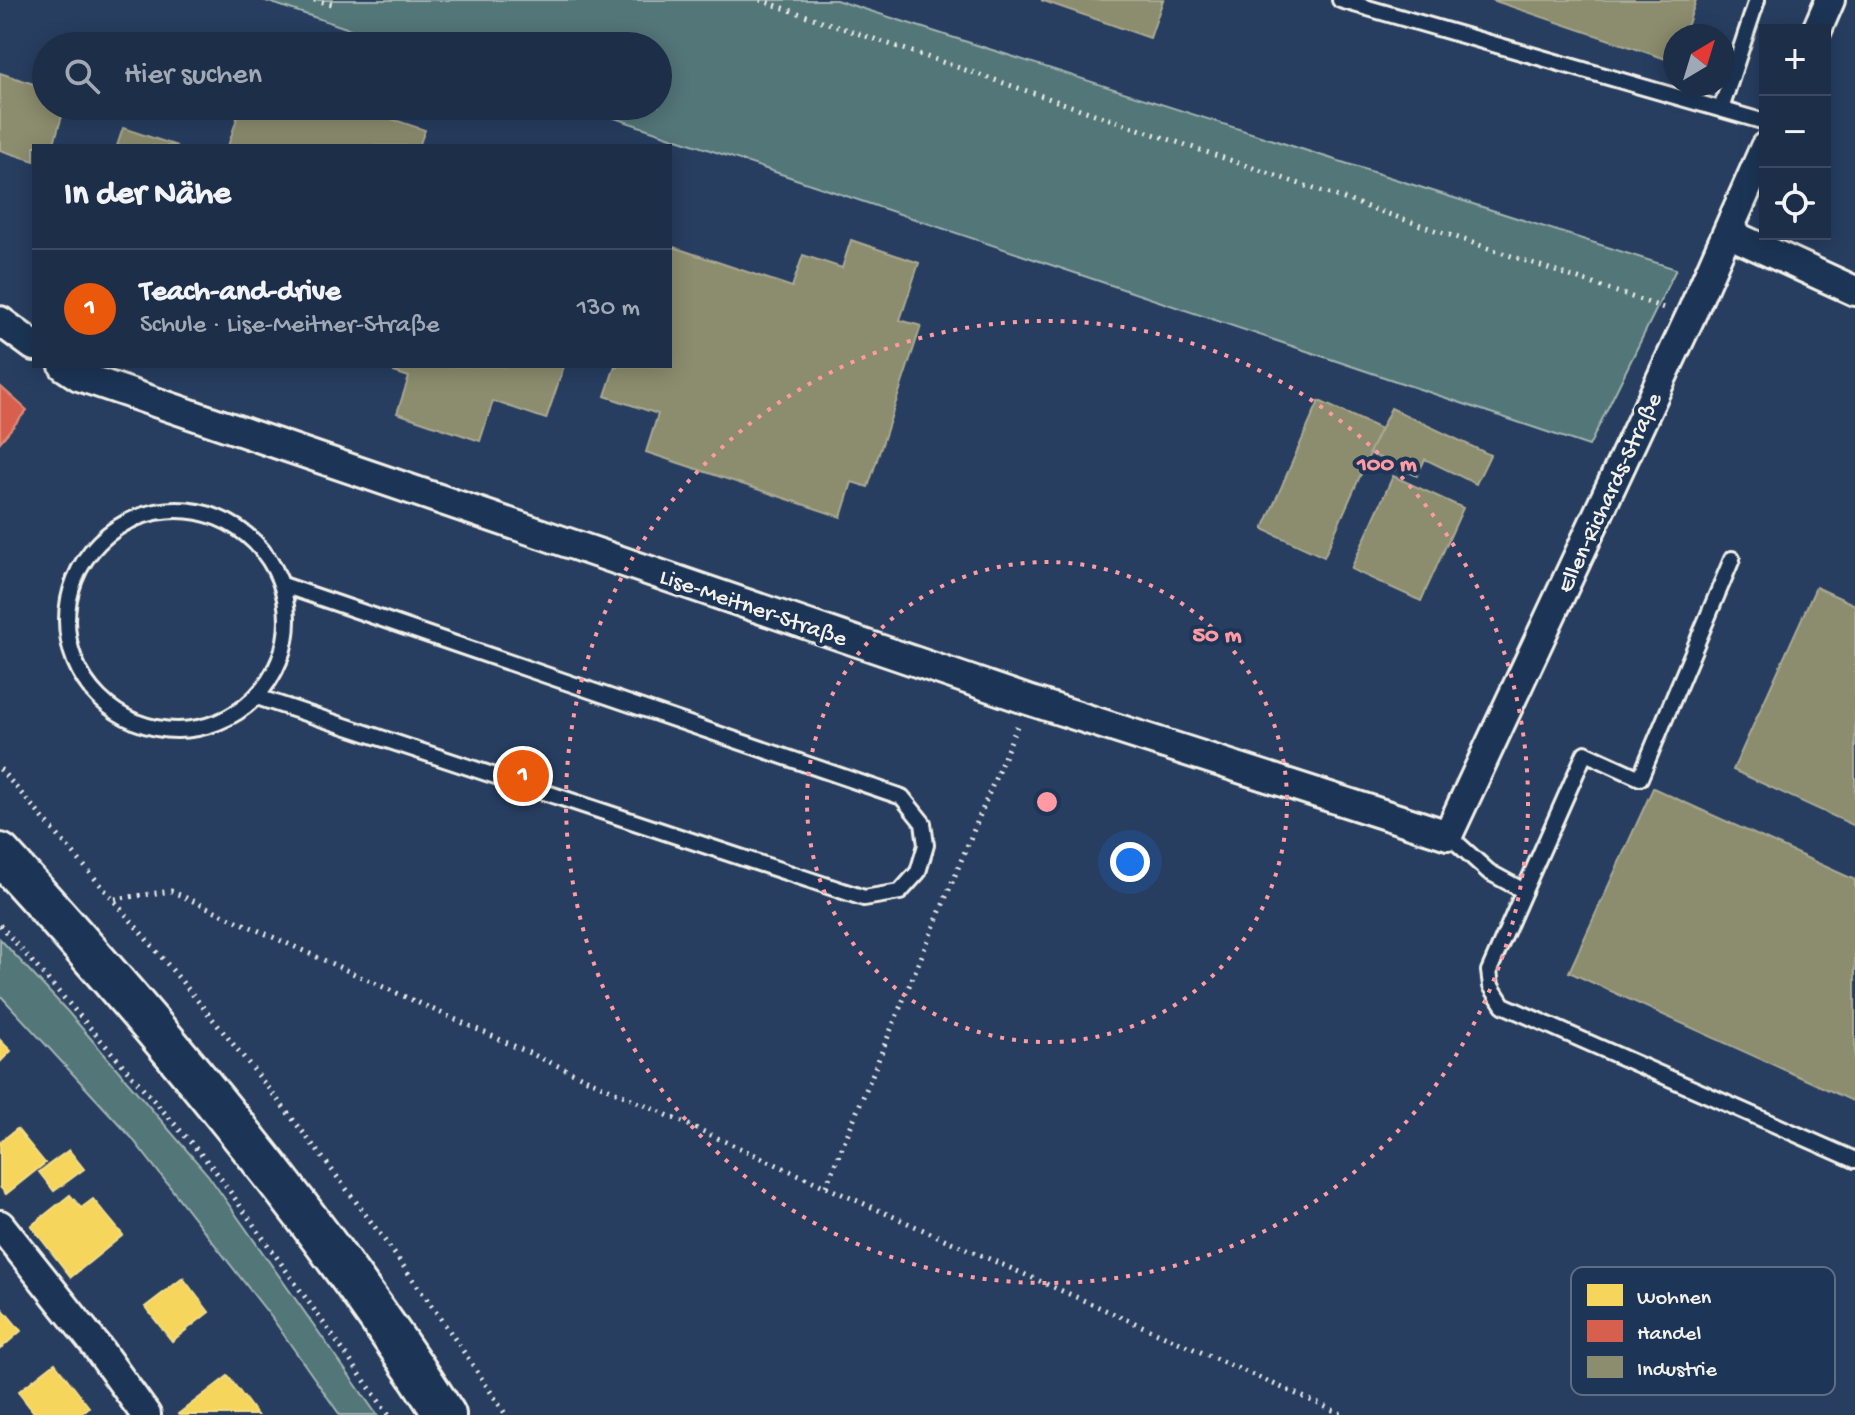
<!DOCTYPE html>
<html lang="de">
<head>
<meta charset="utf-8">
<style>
  :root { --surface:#1d2e49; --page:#2a3a53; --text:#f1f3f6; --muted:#a0a8b4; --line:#3b4a61; --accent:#ea580c }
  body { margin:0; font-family:"Gochi Hand",sans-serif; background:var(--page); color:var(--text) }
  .controls { position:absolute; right:24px; top:24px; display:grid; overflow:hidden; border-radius:0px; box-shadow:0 4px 20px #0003 }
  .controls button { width:72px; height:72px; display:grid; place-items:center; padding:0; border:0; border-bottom:2px solid var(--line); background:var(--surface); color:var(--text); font:40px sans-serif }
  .compass { position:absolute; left:1663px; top:24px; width:72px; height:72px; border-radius:50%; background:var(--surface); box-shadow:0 4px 20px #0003; rotate:38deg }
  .you { position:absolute; left:1130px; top:862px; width:28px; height:28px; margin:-20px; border:6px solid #fff; border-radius:50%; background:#1a73e8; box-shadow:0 0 0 12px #1a73e833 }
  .badge { display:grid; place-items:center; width:52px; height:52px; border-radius:50%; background:var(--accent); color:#fff; font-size:26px; font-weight:700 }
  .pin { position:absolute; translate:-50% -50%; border:4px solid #fff; box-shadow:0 2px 8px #0006 }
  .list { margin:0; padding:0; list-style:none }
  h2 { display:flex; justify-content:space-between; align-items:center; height:104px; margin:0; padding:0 32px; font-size:34px }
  h2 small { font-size:26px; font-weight:400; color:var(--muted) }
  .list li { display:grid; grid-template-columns:52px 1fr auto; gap:24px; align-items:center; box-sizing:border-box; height:120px; padding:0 32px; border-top:2px solid var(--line) }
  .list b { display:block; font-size:30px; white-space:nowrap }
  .list p { margin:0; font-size:26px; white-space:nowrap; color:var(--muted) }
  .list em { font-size:26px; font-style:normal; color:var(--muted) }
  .icon { flex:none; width:44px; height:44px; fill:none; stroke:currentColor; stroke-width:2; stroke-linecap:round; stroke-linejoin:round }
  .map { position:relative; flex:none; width:1855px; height:1415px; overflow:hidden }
  .search { position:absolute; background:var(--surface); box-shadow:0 4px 20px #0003; left:32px; top:32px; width:640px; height:88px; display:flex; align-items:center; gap:20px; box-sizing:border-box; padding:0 28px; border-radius:44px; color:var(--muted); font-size:30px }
  .panel { position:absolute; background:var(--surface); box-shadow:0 4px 20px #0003; left:32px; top:144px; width:640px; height:224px; border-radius:0px }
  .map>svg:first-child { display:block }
  .green { fill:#527678; stroke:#a3b4b0; stroke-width:2 }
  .homes { fill:#f6d55c; stroke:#f5dd86; stroke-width:2 }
  .shops { fill:#d6604d; stroke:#df8c7c; stroke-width:2 }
  .industry { fill:#8c8c6e; stroke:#abaa93; stroke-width:2 }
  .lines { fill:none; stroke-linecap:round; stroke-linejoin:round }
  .lane-casing { stroke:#f4f1e8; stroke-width:20 }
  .street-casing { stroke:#f4f1e8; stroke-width:34 }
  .secondary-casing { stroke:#f4f1e8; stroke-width:46 }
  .path { stroke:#f4f1e8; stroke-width:5; stroke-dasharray:2 6; stroke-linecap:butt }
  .lane { stroke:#1d3557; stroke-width:14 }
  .street { stroke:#1d3557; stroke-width:28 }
  .secondary { stroke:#1d3557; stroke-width:40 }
  .ring { fill:none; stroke:#ff9aa2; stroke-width:4; stroke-dasharray:4 8 }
  .labels { text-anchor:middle; stroke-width:8; stroke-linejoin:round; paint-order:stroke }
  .street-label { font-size:24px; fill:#f4f1e8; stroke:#1d3557 }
  .key { fill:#1d3557; stroke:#5e6d82; stroke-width:2 }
  .key-label { font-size:22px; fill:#f4f1e8 }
  .centre { fill:#ff9aa2; stroke:#1d3557; stroke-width:4 }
  .ring-label { font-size:24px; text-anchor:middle; font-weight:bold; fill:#ff9aa2; stroke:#1d3557; stroke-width:8; stroke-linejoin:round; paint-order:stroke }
</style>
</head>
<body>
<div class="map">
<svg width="1855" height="1415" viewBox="0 0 1855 1415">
  <rect width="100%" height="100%" fill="#273e61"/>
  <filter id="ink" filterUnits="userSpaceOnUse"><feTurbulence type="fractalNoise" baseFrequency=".0125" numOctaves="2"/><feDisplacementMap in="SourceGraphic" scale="16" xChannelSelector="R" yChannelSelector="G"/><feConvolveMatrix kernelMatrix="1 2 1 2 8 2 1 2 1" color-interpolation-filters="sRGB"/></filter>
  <g filter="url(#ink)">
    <g class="green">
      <path d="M 263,0 L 836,0 L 1676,269 L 1589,446 L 579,106 L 658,106 L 658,46 L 400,46 Z"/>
      <path d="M 0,939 L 68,1012 L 208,1175 L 377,1415 L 340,1415 L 272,1318 L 131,1137 L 0,995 Z"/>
    </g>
    <g class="homes">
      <path d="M 0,1040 L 11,1051 L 0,1062 Z"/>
      <path d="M 17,1129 L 45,1163 L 6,1194 L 0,1187 L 0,1142 Z"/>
      <path d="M 69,1150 L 84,1169 L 54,1191 L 39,1172 Z"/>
      <path d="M 70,1195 L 81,1208 L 93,1199 L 123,1235 L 71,1277 L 31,1226 Z"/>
      <path d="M 183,1278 L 209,1312 L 172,1341 L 145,1307 Z"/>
      <path d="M 0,1306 L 21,1331 L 0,1349 Z"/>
      <path d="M 55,1363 L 89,1407 L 80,1415 L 36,1415 L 18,1392 Z"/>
      <path d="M 228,1376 L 257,1415 L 179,1415 L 178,1414 Z"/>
    </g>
    <path class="shops" d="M 0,386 L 27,410 L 0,442 Z"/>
    <g class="industry">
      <path d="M 1041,0 L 1163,0 L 1150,38 Z"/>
      <path d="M 1492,0 L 1696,0 L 1684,36 L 1675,36 L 1675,62 Z"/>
      <path d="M 0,73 L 46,88 L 46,106 L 65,106 L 53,146 L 34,146 L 34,161 L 0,150 Z"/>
      <path d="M 241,106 L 353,106 L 425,130 L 419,146 L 228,146 Z"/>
      <path d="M 123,128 L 177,146 L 117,146 Z"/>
      <path d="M 851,240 L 919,263 L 900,320 L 921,326 L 868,487 L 852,482 L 841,517 L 646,452 L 658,414 L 605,396 L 615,366 L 670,366 L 670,246 L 792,287 L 803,255 L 842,268 Z"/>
      <path d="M 396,366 L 564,366 L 546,419 L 493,401 L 480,441 L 397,413 L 409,377 L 394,372 Z"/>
      <path d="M 1319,401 L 1381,429 L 1324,557 L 1263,529 Z"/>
      <path d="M 1391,408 L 1490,455 L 1476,484 L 1425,459 L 1417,476 L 1369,453 Z"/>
      <path d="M 1393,476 L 1463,508 L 1421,601 L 1351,569 Z"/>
      <path d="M 1816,587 L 1855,605 L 1855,826 L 1733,770 Z"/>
      <path d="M 1653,788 L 1855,880 L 1855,1102 L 1569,972 Z"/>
    </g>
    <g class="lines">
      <defs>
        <g id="lane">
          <path d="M 1340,0 L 1765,122"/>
          <path d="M 1721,109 L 1757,0"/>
          <circle cx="177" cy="620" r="110"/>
          <path d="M 257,697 L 864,898 L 900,892 L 918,872 L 926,845 L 923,823 L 902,797 L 283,585"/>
          <path d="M 1448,835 L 1489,872 L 1524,891 L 1489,971 L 1491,986 L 1503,1005 L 1855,1160"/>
          <path d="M 1524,891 L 1585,753 L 1640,778 L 1732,559"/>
        </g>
        <g id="street">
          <path d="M 1817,30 L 1830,0"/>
          <path d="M 1728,233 L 1855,291"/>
          <path d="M 0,321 L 34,346"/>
          <path d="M 64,366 L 79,376 L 1028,700 L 1448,835 L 1690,317 L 1765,147"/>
          <path d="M 0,1225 L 97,1347 L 146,1415"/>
        </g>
        <path id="secondary" d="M 0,854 C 161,1030 315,1214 445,1415"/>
      </defs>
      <use href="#lane" class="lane-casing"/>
      <use href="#street" class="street-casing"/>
      <use href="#secondary" class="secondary-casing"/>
      <g class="path">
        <path d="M 314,0 L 332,4 L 334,0"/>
        <path d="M 760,0 L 1664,308"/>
        <path d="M 0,769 C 180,974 356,1186 506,1415"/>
        <path d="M 115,899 L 171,891 L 826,1187 L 1344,1415"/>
        <path d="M 0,925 L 214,1169 L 389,1415"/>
        <path d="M 826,1186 L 1017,726"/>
      </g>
      <use href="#lane" class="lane"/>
      <use href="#street" class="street"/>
      <use href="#secondary" class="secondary"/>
    </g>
  </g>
  <g class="ring">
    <circle cx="1047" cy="802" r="240"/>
    <circle cx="1047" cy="802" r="481"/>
  </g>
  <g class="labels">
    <g class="street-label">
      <text transform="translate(1608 492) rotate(-65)" y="8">Ellen-Richards-Straße</text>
      <text transform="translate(754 606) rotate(19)" y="8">Lise-Meitner-Straße</text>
    </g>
  </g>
  <rect x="1571" y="1267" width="264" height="128" rx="12" class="key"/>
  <rect x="1587" y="1284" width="36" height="22" fill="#f6d55c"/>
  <rect x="1587" y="1320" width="36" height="22" fill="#d6604d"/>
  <rect x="1587" y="1356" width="36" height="22" fill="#8c8c6e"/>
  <g class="key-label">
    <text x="1637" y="1303">Wohnen</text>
    <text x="1637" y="1339">Handel</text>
    <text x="1637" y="1375">Industrie</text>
  </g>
  <circle cx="1047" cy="802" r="12" class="centre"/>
  <g class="ring-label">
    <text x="1387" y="470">100 m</text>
    <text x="1217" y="641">50 m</text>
  </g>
</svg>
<div class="controls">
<button>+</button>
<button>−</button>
<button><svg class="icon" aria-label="locate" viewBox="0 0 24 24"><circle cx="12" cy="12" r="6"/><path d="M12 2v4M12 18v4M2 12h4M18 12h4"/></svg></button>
</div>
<svg class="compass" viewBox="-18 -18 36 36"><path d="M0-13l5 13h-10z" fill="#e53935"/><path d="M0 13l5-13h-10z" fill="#a0a8b4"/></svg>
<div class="you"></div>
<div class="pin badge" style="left:523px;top:776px">1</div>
<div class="search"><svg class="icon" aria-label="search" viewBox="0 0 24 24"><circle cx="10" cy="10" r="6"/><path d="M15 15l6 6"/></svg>Hier suchen</div>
<section class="panel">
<h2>In der Nähe<small></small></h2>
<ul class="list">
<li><span class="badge">1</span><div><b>Teach-and-drive</b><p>Schule · Lise-Meitner-Straße</p></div><em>130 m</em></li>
</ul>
</section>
</div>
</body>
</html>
